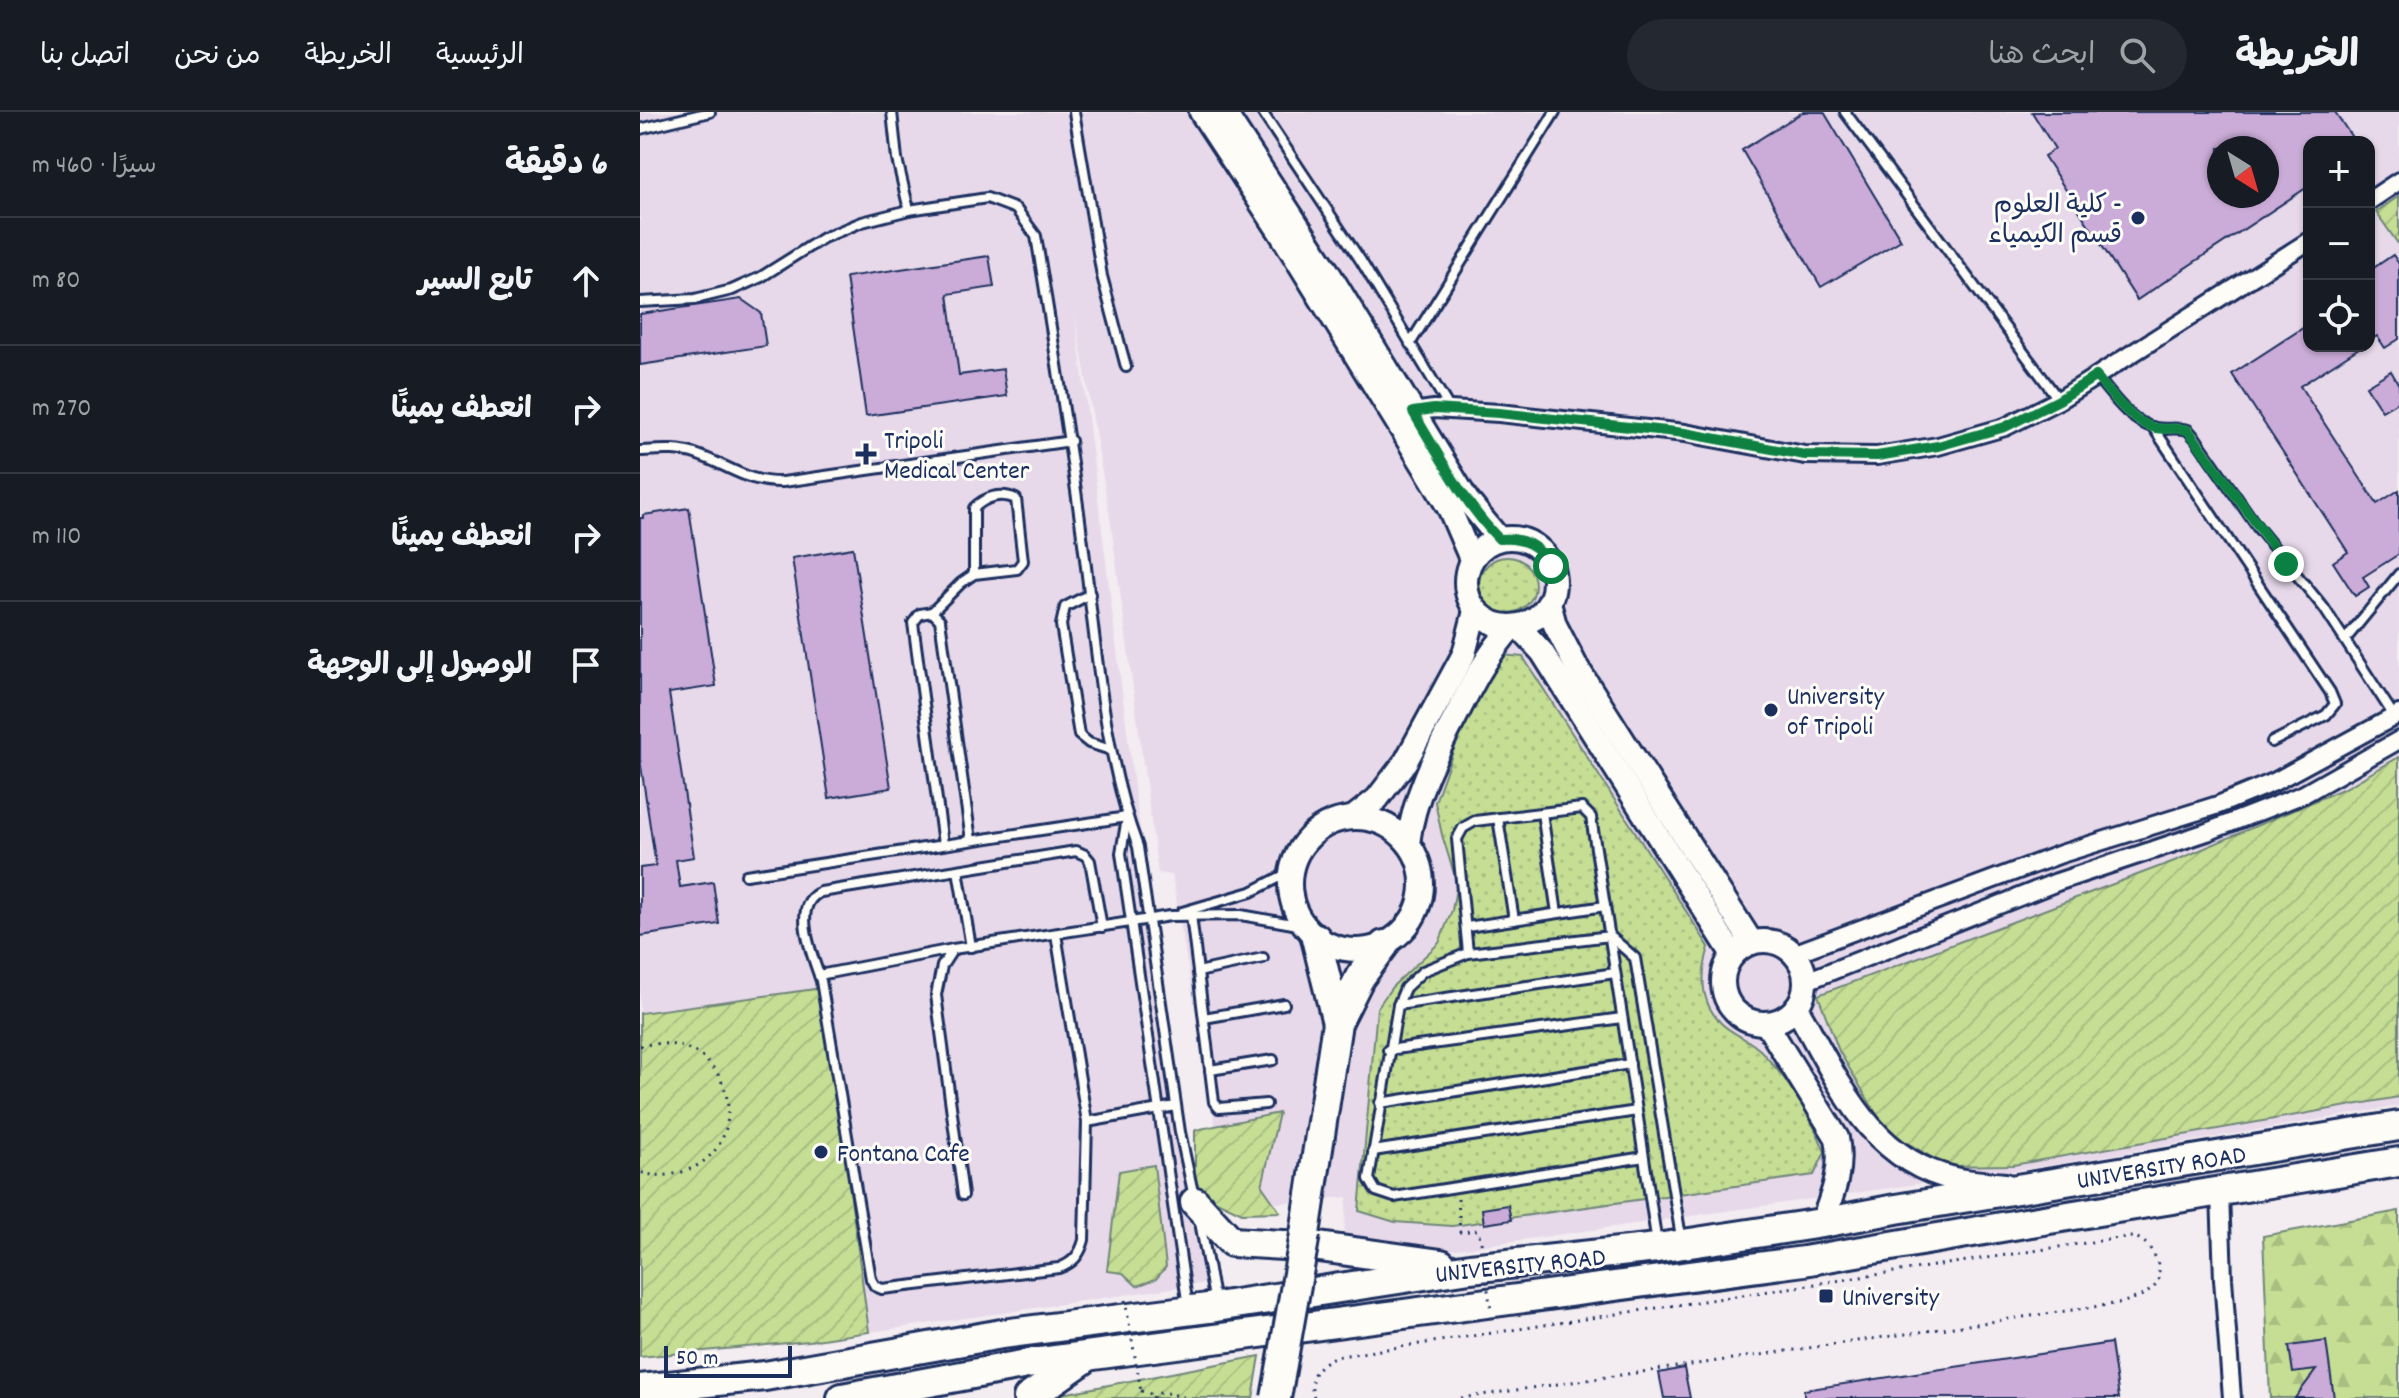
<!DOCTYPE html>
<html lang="ar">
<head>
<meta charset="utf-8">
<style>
  :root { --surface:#171b24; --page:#242831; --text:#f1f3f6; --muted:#9ea1a6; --line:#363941 }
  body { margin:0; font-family:Dekko,"Playpen Sans Arabic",sans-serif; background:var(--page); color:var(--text); direction:rtl }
  .controls { position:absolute; right:24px; top:24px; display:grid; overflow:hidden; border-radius:16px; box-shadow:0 2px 6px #0004 }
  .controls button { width:72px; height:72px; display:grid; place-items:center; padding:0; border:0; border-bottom:2px solid var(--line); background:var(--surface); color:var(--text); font:40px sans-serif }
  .compass { position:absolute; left:1567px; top:24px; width:72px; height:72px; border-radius:50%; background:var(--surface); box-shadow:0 2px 6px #0004; rotate:143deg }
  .scale { position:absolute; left:24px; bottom:20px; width:128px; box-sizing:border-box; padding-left:8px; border:4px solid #1b2f5e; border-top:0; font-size:22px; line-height:28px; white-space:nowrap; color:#1b2f5e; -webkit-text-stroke:6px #fdfcf7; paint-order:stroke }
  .stop { position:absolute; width:24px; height:24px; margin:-18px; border:6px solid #0b8043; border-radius:50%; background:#fff }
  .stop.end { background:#0b8043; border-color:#fff; box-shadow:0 2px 8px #0008 }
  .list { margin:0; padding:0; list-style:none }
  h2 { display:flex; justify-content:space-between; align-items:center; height:104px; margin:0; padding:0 32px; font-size:34px }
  h2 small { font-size:26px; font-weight:400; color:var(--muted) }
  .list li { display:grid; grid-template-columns:52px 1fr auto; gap:24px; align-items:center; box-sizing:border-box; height:128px; padding:0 32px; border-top:2px solid var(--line) }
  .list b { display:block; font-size:30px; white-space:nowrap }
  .list em { font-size:26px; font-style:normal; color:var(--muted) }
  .icon { flex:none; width:44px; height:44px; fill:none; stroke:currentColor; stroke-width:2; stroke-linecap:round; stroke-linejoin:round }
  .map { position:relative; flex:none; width:1759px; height:1286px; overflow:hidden; direction:ltr }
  header { display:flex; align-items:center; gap:48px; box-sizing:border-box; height:112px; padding:0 40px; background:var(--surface); border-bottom:2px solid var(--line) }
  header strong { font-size:38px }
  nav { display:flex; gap:44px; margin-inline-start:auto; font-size:28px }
  .search { width:560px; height:72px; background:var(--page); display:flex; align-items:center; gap:20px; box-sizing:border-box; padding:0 28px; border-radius:44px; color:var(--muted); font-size:30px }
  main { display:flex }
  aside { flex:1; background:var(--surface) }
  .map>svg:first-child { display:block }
  .built { fill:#e7d9ea; fill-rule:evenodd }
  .grass { fill:url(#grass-dots); stroke:#708679; stroke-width:2 }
  .forest { fill:url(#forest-firs); stroke:#708679; stroke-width:2 }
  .garden { fill:url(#garden-furrows); stroke:#708679; stroke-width:2 }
  .building { fill:#cbacd8; stroke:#1b2f5e; stroke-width:2; fill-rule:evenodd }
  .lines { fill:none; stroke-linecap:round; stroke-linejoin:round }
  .lane-casing { stroke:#1b2f5e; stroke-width:14 }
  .street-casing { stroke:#1b2f5e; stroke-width:22 }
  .secondary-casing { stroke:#1b2f5e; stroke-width:28 }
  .highway-casing { stroke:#1b2f5e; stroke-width:34 }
  .path { stroke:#1b2f5e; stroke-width:3; stroke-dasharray:2 6; stroke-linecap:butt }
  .lane { stroke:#fdfcf7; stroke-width:8 }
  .street { stroke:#fdfcf7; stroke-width:16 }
  .secondary { stroke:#fdfcf7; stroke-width:22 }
  .highway { stroke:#fdfcf7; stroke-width:28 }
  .highway-bridge-casing { stroke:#1b2f5e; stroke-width:34; stroke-linecap:butt }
  .path-bridge { stroke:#1b2f5e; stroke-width:3; stroke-dasharray:2 6; stroke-linecap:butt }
  .highway-bridge { stroke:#fdfcf7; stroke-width:28 }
  .route { stroke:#0b8043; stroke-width:10 }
  .poi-dot { fill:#1b2f5e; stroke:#fdfcf7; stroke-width:3 }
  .labels { text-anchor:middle; stroke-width:6; stroke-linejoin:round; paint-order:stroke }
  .poi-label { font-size:26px; fill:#1b2f5e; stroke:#fdfcf7; text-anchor:start }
  .street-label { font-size:26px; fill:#1b2f5e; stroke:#fdfcf7 }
</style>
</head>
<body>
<header>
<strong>الخريطة</strong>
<div class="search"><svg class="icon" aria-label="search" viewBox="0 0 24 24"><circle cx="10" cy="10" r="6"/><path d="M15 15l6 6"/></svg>ابحث هنا</div>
<nav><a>الرئيسية</a><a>الخريطة</a><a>من نحن</a><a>اتصل بنا</a></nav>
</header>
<main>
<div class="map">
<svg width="1759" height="1286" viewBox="0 0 1759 1286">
  <defs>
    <pattern id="grass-dots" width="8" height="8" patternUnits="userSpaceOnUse" patternTransform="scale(2)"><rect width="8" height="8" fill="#c5de94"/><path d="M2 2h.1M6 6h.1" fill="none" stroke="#a9bf82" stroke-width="1.8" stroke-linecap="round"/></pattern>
    <pattern id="forest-firs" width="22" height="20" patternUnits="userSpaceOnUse" patternTransform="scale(2)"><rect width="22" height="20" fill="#c5de94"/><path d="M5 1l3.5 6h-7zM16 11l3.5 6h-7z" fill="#a9bf82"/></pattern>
    <pattern id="garden-furrows" width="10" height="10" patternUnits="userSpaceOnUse" patternTransform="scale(2)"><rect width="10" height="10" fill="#c5de94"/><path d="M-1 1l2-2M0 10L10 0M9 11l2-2" fill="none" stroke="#a9bf82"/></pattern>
  </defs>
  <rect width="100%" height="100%" fill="#f3ecf1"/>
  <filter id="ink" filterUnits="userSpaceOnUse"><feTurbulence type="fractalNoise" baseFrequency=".0125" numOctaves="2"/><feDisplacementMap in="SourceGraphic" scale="16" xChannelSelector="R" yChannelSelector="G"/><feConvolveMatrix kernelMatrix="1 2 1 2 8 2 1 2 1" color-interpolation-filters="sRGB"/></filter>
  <g filter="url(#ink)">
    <path class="built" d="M 0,0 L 1759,0 L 1759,994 L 1400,1055 L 810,1138 L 704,1124 L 707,1085 L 589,1095 L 532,763 L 518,761 L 471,412 L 435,202 L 495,683 L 566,1171 L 169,1229 L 0,1245 ZM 1669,30 L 1729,30 L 1729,234 L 1669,234 ZM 1579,36 L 1627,36 L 1627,84 L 1579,84 Z"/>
    <g class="grass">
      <circle cx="867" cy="473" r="28"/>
      <path d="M 861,543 L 883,545 L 1069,835 C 1061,862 1059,889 1081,911 C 1093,923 1110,927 1122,940 C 1149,969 1171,1004 1185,1040 L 1174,1063 L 812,1114 L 755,1110 L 719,1099 L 737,896 L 752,875 L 799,831 L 812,798 L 817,771 L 802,723 L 795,690 L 820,620 Z"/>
    </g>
    <path class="forest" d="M 1759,1099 L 1759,1286 L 1630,1286 L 1623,1124 Z"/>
    <g class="garden">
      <path d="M 1759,84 L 1759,133 L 1736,100 Z"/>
      <path d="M 1759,645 L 1759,985 L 1373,1053 L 1306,1054 L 1246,1018 L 1199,939 L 1178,883 L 1537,748 L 1707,675 Z"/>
      <path d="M 183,876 L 229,1220 L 169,1229 L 0,1245 L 0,901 Z"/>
      <path d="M 639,1001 L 622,1074 L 640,1100 L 602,1101 L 568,1085 L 555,1070 L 555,1018 Z"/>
      <path d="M 514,1053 L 526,1155 L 516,1167 L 497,1174 L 483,1161 L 467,1159 L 479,1059 Z"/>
      <path d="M 620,1244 L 613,1286 L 414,1286 L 422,1282 Z"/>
    </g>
    <g class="building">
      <path d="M 1163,0 L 1184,0 L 1261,128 L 1181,175 L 1102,38 Z"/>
      <path d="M 1392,0 L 1695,0 L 1715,30 L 1669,30 L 1669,74 L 1497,188 L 1404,44 L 1415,37 ZM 1579,36 L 1627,36 L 1627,84 L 1579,84 Z"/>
      <path d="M 1753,143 L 1759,152 L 1759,227 L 1745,236 L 1737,224 L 1729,229 L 1729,159 Z"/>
      <path d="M 349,144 L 354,175 L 308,182 L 319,263 L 363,257 L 367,284 L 226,304 L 206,165 Z"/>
      <path d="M 101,187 L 121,201 L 126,234 L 0,253 L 0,202 Z"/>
      <path d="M 1669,212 L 1669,234 L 1722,234 L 1660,274 L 1737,392 L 1759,378 L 1759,442 L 1723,465 L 1729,475 L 1715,484 L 1693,450 L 1708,440 L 1592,262 Z"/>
      <path d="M 1751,259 L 1759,273 L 1759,289 L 1742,299 L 1726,274 Z"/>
      <path d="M 49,396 L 76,574 L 29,581 L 54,745 L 36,748 L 40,775 L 73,770 L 79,812 L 0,824 L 0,756 L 16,754 L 0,647 L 0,406 L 3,406 L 3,403 Z"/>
      <path d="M 213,436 L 251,676 L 189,686 L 152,446 Z"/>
      <path d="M 868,1093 L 871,1108 L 844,1112 L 842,1097 Z"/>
      <path d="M 1686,1229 L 1694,1286 L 1655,1286 L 1676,1258 L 1653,1261 L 1649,1234 Z"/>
      <path d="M 1471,1231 L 1479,1286 L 1164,1286 L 1164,1278 Z"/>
      <path d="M 1044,1256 L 1050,1286 L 1024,1286 L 1019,1261 Z"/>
    </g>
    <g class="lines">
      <defs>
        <g id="lane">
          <path d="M 252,0 L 257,47 L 269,98"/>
          <path d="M 434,0 L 462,164 L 486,255"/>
          <path d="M 622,0 L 721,149 L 810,297"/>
          <path d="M 1205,0 L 1419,288"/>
          <path d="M 0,17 L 70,0"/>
          <path d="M 0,190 L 55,187 L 92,178 L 121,165 L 183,126 L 222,110 L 269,98 L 347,86 L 376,97 L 396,124 C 413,226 430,328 443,431 C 456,530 463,642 498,735 L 540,1020 L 554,1085"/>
          <path d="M 770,232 L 915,0"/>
          <path d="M 1456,264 C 1472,283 1490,310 1515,316 C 1526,318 1537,315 1548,318 L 1556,327 L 1618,416 L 1684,496 L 1754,604"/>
          <path d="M 1513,315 L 1690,580 L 1695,592 L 1686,603 L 1632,630"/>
          <path d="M 0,339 C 20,338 39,336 58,343 C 90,354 107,371 143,370 L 431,329"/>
          <path d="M 450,482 L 425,495 L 421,513 L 439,623 L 449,631 L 471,638"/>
          <path d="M 292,500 L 321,471 L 334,462 L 377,457 L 383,449 L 376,387 C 361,380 345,385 334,396 L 334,462"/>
          <path d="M 1705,528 L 1759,462"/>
          <path d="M 902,701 L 917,801"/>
          <path d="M 487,706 L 481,741 L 548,1195"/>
          <path d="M 858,706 L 874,808"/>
          <path d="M 303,732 L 273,511 L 280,502 L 292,500 L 300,508 L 331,728"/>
          <path d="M 318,758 L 331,835"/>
          <path d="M 106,763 L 487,705"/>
          <path d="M 542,800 L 611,780 L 650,760"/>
          <path d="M 551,803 L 574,990 L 579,996 L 626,992"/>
          <path d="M 827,815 L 965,794"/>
          <path d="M 416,822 L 447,1010 L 444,1128 C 440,1143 433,1151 419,1156 L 242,1177 L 235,1174 L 231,1167 L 181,869 C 174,847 149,792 181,780 L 436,739 L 445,743 L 450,749 L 462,815"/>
          <path d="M 313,837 L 302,854 L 296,883 L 323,1083"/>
          <path d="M 828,841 L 970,824 L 995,846 L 1041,1125"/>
          <path d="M 558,860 L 623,846"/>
          <path d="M 179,863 L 313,837 L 530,804 L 601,803 L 664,814"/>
          <path d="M 758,893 L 975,861"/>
          <path d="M 564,906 L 644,892"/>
          <path d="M 748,938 L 982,906"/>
          <path d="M 570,958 L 633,948"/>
          <path d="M 740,991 L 990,952"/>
          <path d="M 447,1010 L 536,994"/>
          <path d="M 733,1039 L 997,999"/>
          <path d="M 1004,1045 L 754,1085 L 736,1079 L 729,1067 L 758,893 L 765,876 L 783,859 L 828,841 L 817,727 L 823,716 L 835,709 L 942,696 L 951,705 L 997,999 L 1017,1132"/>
          <path d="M 560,1110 L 575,1191"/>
        </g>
        <g id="street">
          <path d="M 1729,89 L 1759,69"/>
          <path d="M 773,300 L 794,297 L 859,301 L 1045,321 L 1165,343 L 1237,344 L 1298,334 L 1365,315 L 1419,288 L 1669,129"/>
          <path d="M 1153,842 L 1421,742 L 1578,693 L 1634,670 L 1759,602"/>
          <path d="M 1164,870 L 1417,770 L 1567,720 L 1664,682 L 1759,628"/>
          <path d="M 1580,1081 L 1583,1167 L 1592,1286"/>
        </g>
        <g id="secondary">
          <path d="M 561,0 L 640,120 L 795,372 L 810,398 L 831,447"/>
          <path d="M 584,0 L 688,160 L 827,388 L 859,427"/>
          <circle cx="870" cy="470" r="44"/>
          <path d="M 909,491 L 915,513 L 936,554 L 1112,831"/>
          <path d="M 878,514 L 902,540 L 1093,843"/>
          <path d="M 714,705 L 737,687 L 766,649 L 824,542 L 835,499"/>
          <circle cx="716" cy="772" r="66"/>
          <path d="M 768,731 C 774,684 794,646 816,604 C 832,572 848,541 872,515"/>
          <circle cx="1124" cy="870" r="41"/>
          <path d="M 1156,895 C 1197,965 1228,1048 1315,1067 C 1331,1071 1349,1071 1365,1073"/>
          <path d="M 1126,911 L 1197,1026 C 1203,1057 1193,1082 1182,1111"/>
        </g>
        <g id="highway">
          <path d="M 676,826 L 697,911"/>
          <path d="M 555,1090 L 592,1130 L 679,1135 L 801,1152"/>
          <path d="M 665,1122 L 697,911 L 720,865 L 744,833"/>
          <path d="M 0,1277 L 125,1264 L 362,1222 L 576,1195 L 830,1156 L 1017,1136 L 1182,1111 L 1256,1097 L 1759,1014"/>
          <path d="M 202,1286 L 393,1251 L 1164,1149 L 1385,1111 L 1759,1050"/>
          <path d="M 388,1286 L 443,1248"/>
        </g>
      </defs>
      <use href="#lane" class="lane-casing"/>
      <use href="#street" class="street-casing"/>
      <use href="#secondary" class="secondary-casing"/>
      <use href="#highway" class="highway-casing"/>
      <g class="path">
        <path d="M 0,934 C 93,913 121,1036 42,1060 C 28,1064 14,1065 0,1060"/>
        <path d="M 818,1087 L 820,1120 L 838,1118 L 841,1130"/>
        <path d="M 501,1279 L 514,1283"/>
        <path d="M 513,1286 L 514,1283 L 523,1280 L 547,1286"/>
        <path d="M 674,1286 C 667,1265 676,1254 694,1245 L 1485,1125 C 1489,1125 1493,1125 1497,1126 C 1513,1132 1526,1160 1515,1174 C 1506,1184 1492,1187 1481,1191 L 821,1286"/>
      </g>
      <use href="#lane" class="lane"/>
      <use href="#street" class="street"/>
      <use href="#secondary" class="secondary"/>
      <use href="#highway" class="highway"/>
      <defs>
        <path id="highway-bridge" d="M 636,1286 L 665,1122"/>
      </defs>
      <use href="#highway-bridge" class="highway-bridge-casing"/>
      <g class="path-bridge">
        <path d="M 841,1130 L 851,1199"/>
        <path d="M 485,1188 L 501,1279"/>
      </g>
      <use href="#highway-bridge" class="highway-bridge"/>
    </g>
  </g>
  <g class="lines" filter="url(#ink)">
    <path class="route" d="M 911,454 C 899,433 883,425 859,427 C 823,390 799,343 773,300 L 794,297 L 859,301 L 1045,321 L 1165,343 L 1237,344 L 1298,334 L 1365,315 L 1419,288 L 1456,264 C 1472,283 1490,309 1515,316 C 1526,318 1537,315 1548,318 L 1646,452"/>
  </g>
  <g class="poi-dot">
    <circle cx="1498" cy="106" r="8"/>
    <path d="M222 330h8v8h8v8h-8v8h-8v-8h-8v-8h8z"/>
    <circle cx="1131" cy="598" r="8"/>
    <circle cx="181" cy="1040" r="8"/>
    <rect x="1178" y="1176" width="16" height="16" rx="4"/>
  </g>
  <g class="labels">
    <g class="poi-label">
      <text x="1482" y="100" text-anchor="end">كلية العلوم -<tspan x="1482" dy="30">قسم الكيمياء</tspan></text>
      <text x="244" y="336">Tripoli<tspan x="244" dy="30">Medical Center</tspan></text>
      <text x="1147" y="592">University<tspan x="1147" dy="30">of Tripoli</tspan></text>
      <text x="197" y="1049">Fontana Cafe</text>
      <text x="1202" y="1193">University</text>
    </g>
    <g class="street-label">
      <text transform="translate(1521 1054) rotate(-9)" y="9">UNIVERSITY ROAD</text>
      <text transform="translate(880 1152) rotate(-6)" y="9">UNIVERSITY ROAD</text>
    </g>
  </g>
</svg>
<div class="controls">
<button>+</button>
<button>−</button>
<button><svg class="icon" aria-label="locate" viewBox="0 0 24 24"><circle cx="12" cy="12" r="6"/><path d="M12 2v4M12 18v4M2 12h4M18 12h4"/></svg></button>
</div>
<svg class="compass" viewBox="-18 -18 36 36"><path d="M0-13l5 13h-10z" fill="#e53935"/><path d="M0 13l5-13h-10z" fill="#9ea1a6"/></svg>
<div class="scale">50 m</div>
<div class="stop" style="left:911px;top:454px"></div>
<div class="stop end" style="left:1646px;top:452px"></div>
</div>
<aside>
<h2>6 دقيقة<small>سيرًا · 460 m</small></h2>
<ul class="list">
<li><svg class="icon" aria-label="ahead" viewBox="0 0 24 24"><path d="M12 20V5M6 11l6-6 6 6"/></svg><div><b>تابع السير</b></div><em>80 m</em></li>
<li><svg class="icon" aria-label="right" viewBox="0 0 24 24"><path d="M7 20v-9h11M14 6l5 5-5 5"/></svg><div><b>انعطف يمينًا</b></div><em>270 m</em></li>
<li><svg class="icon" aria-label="right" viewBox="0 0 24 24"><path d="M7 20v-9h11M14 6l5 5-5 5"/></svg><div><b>انعطف يمينًا</b></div><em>110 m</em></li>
<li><svg class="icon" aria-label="arrive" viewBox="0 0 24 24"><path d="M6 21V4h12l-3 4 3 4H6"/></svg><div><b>الوصول إلى الوجهة</b></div></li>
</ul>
</aside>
</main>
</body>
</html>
